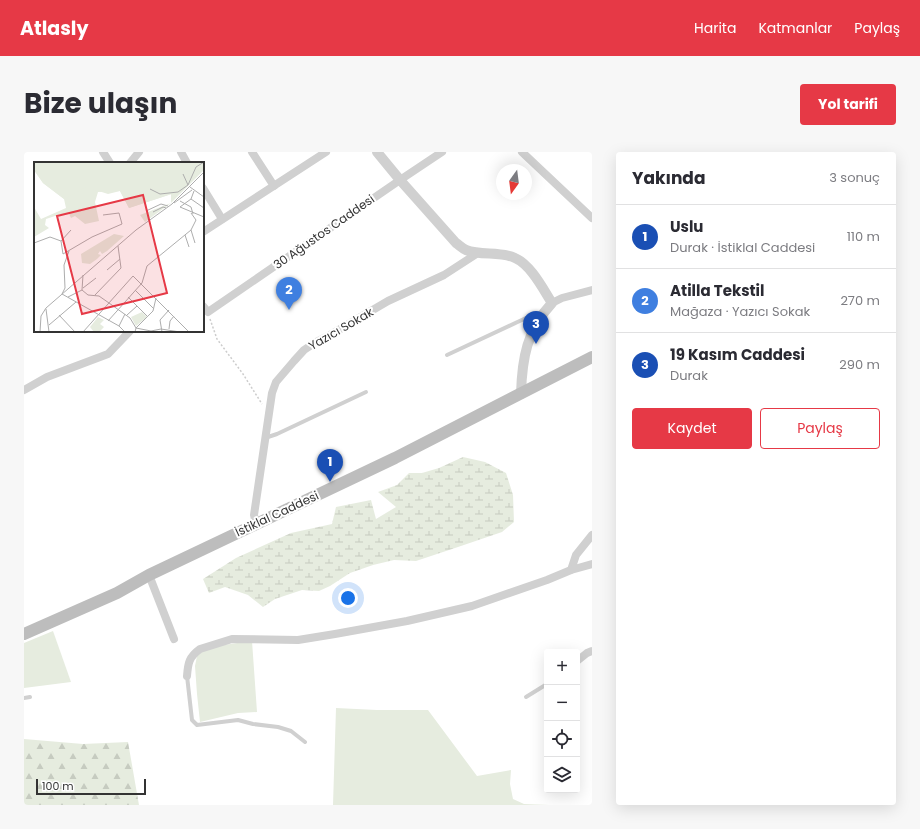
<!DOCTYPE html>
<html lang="tr">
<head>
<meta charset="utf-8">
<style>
  :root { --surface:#fff; --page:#f7f7f7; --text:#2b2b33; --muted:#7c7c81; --line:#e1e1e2; --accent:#e63946 }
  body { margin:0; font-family:Poppins,sans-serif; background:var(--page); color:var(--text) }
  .controls { position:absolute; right:12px; bottom:12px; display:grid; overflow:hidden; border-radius:4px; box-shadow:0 4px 16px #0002 }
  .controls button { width:36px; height:36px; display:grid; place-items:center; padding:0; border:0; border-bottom:1px solid var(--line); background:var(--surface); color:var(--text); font:20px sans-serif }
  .compass { position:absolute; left:472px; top:12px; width:36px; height:36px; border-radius:50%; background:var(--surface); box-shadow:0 4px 16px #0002; rotate:194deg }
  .scale { position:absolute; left:12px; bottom:10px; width:110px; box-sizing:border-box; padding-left:4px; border:2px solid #333; border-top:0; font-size:11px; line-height:14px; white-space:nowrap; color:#333; -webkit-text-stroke:3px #fff; paint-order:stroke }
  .you { position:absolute; left:324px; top:446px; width:14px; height:14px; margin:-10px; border:3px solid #fff; border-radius:50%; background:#1a73e8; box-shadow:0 0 0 6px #1a73e833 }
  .badge { display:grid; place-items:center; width:26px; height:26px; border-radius:50%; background:var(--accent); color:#fff; font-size:13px; font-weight:700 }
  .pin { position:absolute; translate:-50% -33px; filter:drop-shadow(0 1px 2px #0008) }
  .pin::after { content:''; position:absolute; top:21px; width:14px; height:12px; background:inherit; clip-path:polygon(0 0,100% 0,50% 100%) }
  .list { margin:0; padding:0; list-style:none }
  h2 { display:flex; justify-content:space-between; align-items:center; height:52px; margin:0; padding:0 16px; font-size:17px }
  h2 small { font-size:13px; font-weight:400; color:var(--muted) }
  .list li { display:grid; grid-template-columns:26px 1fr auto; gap:12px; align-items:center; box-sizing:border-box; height:64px; padding:0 16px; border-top:1px solid var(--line) }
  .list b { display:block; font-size:15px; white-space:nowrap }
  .list p { margin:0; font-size:13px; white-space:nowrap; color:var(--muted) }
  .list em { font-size:13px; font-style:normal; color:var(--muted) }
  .actions { display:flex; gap:8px; padding:12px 16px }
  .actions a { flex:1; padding:9px 0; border:1px solid var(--accent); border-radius:4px; text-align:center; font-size:14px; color:var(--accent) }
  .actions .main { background:var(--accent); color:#fff }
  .icon { flex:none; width:22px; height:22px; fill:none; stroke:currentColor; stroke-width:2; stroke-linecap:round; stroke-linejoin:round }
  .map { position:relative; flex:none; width:568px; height:653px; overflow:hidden; border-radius:4px }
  header { display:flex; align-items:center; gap:24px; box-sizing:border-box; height:56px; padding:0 20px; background:var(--accent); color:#fff }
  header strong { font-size:19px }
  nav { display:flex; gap:22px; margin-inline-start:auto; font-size:14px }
  .intro { display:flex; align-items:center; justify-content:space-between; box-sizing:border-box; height:96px; padding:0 24px }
  h1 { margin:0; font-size:28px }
  .button { padding:10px 18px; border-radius:4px; background:var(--accent); color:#fff; font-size:14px; font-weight:700 }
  main { display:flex; gap:24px; padding:0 24px }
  aside { flex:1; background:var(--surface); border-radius:4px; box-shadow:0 4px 16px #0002 }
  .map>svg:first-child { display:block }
  .green { fill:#e6ecdf }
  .forest { fill:url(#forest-firs) }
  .wetland { fill:url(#wetland-marsh) }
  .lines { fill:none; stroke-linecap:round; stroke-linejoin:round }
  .path { stroke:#cdcdcd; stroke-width:1.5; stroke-dasharray:2 2; stroke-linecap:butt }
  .service { stroke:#d0d0d0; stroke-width:4 }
  .minor { stroke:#d0d0d0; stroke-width:8 }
  .tertiary { stroke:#d0d0d0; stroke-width:10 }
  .secondary { stroke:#bdbdbd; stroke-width:12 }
  .labels { text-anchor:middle; stroke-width:4; stroke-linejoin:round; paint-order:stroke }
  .street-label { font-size:12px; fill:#333; stroke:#fff }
  .inset-road { fill:none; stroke:#adadad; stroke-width:1 }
  .view { fill:#e63946; fill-opacity:0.15; stroke:#e63946; stroke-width:2 }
  .inset-edge { fill:none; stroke:#333; stroke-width:2 }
</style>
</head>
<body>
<header>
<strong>Atlasly</strong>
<nav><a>Harita</a><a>Katmanlar</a><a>Paylaş</a></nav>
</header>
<div class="intro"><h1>Bize ulaşın</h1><a class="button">Yol tarifi</a></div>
<main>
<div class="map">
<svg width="568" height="653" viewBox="0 0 568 653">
  <defs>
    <pattern id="forest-firs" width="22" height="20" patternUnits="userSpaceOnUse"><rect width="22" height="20" fill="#e6ecdf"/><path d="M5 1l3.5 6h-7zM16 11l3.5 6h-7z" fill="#c6cbc0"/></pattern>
    <pattern id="wetland-marsh" width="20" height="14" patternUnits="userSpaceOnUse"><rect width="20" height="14" fill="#e6ecdf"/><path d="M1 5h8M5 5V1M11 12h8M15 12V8" fill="none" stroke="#c6cbc0"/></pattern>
  </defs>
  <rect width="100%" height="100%" fill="#fff"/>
  <g class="green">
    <path d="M 29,479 L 47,530 L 0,536 L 0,491 Z"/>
    <path d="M 228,489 L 233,560 L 214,561 L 176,570 L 173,542 L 171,514 L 173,504 L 180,498 L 199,493 Z"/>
    <path d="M 312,556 L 353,558 L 404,558 L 453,624 L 487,618 L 486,632 L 489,647 L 500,652 L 526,653 L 309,653 Z"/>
  </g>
  <path class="forest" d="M 0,587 L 59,592 L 104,590 L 115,653 L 0,653 Z"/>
  <path class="wetland" d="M 439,305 L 461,310 L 482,321 L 489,343 L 490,370 L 478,380 L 434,395 L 392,409 L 370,408 L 349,413 L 326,421 L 306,434 L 295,439 L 278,438 L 251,447 L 239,455 L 224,443 L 201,435 L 185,441 L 179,427 L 212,406 L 267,381 L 308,372 L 312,355 L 347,348 L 352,367 L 372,355 L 354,340 L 373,333 L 385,321 L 398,321 L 415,316 Z"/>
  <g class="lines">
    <path class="path" d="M 186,167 L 193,187 L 219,222 L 238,252"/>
    <g class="service">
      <path d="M 423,203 L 502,166 L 516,163"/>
      <path d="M 241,286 L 253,282 L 342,240"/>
      <path d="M 163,524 L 168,568 L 173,573 L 214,568 L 229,572 L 254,575 L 267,579 L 281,590"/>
      <path d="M 502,545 L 523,532"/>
      <path d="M 0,546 L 6,545"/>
    </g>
    <g class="minor">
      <path d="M 79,0 L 86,11"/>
      <path d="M 157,0 L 163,11"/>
      <path d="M 228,0 L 250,34"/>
      <path d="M 498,0 L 568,66"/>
      <path d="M 106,11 L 115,0"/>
      <path d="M 179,36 L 198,67"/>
      <path d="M 179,80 L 302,0"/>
      <path d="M 528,151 L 538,146 L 568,138"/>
      <path d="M 179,154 L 184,160 L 376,28 L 418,0"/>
      <path d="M 0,238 L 23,225 L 84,202 L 106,179"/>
      <path d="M 232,372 L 230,363 L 248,241 L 252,230 L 270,209 L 280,198 L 292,190 L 306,183 L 364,149 L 420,123 L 454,101"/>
      <path d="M 547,418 L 552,403 L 568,383"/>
      <path d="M 125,423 L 150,487"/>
      <path d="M 553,509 L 563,501 L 568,499"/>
      <path d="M 163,524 C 164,511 165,505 176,497 L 208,487 L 274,488 L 311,482 L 383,469 L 448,454 L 523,428 L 547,418 L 568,412"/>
    </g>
    <path class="tertiary" d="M 353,0 L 376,28 L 432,91 C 435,93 438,96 442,98 C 457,104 476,99 491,106 C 507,113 519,137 528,151 C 503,178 498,206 497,242"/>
    <path class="secondary" d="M 0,482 L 93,441 L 125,423 L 371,306 L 568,205"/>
  </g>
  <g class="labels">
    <g class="street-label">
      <text transform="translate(300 80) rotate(-35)" y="4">30 Ağustos Caddesi</text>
      <text transform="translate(317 177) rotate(-30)" y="4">Yazıcı Sokak</text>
      <text transform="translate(253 362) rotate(-25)" y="4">İstiklal Caddesi</text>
    </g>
  </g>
  <g transform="translate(10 10)">
    <rect width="170" height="170" fill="#fff"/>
    <path d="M 0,0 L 170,0 L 170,8 L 137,41 L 111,60 L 106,53 L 137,41 L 137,32 L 95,46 L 86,29 L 64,30 L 61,40 L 65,59 L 51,62 L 41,54 L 37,56 L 35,52 L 27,52 L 12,57 L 11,63 L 15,66 L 0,75 L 0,45 L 7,57 L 32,46 L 30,37 L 9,21 L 0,8 ZM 108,150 L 113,155 L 102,164 L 97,155 ZM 64,155 L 70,158 L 66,162 L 70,165 L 65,170 L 60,170 L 56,165 Z" fill="#e6ecdf"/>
    <path d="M 0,0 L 166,0 L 155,21 L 144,30 L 95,46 L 86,29 L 74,32 L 52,25 L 30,37 L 9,21 L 0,8 Z" fill="#e6ecdf"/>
    <path d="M 80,72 L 90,74 L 73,89 L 68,92 L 66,89 L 64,92 L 67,93 L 63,97 L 56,102 L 48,101 L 47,92 Z" fill="#e6ecdf"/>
    <path class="inset-road" d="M 149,12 L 154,23M 156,25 L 170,35M 116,27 L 126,32 L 144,30 L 154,23 L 162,5 L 170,0M 160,29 L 157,37 L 146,45 L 170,55M 157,37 L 170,46M 146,39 L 157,45 L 159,52M 140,41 L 158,28M 112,49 L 127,42 L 134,44M 119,50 L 129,45 L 132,46M 157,68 L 161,81M 151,73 L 155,85M 27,79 L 29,92 L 58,75 L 88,62 L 85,51 L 69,53M 0,81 L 16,75 L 27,79 L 37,68M 35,89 L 30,103 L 31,126 L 28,132 L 85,164 L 91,170M 73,108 L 86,97M 49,113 L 48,128 L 54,133 L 65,134 L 75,141 L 96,156 L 102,166 L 117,169 L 127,167 L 146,170M 49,126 L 62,116M 101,128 L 120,147M 61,133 L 87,106 L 84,84M 34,135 L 48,128M 94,135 L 114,155M 12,147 L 15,170M 25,153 L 41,170M 93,153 L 103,144M 74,159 L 108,121 L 113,104 L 157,68 L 162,58 L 157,51M 15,163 L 42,140M 85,164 L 91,152M 135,167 L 136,159 L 140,154M 6,170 L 7,154 L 12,146 L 102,68 L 138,42 L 170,10M 49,170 L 99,114 L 155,170M 101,170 L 102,166 L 119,149 L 122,136M 128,170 L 126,158 L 135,148"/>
    <path class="view" d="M 109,33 L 133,131 L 48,152 L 23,54 Z"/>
    <rect width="170" height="170" class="inset-edge"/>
  </g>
</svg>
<div class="controls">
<button>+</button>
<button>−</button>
<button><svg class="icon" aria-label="locate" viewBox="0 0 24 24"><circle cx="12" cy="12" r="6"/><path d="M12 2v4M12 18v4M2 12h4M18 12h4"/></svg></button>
<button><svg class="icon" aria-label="layers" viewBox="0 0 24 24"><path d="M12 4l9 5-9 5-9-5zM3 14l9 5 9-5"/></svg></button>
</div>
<svg class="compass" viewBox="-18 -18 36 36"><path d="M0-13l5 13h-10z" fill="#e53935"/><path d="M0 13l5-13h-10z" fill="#7c7c81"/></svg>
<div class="scale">100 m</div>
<div class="you"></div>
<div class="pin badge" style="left:306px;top:330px;background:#1a4fb4">1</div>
<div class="pin badge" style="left:265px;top:158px;background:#3f7fe0">2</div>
<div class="pin badge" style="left:512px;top:192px;background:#1a4fb4">3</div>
</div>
<aside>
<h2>Yakında<small>3 sonuç</small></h2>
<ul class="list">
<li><span class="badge" style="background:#1a4fb4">1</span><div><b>Uslu</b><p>Durak · İstiklal Caddesi</p></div><em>110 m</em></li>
<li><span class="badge" style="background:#3f7fe0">2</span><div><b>Atilla Tekstil</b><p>Mağaza · Yazıcı Sokak</p></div><em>270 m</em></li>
<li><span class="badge" style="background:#1a4fb4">3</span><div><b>19 Kasım Caddesi</b><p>Durak</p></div><em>290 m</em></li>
</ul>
<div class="actions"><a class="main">Kaydet</a><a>Paylaş</a></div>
</aside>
</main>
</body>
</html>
